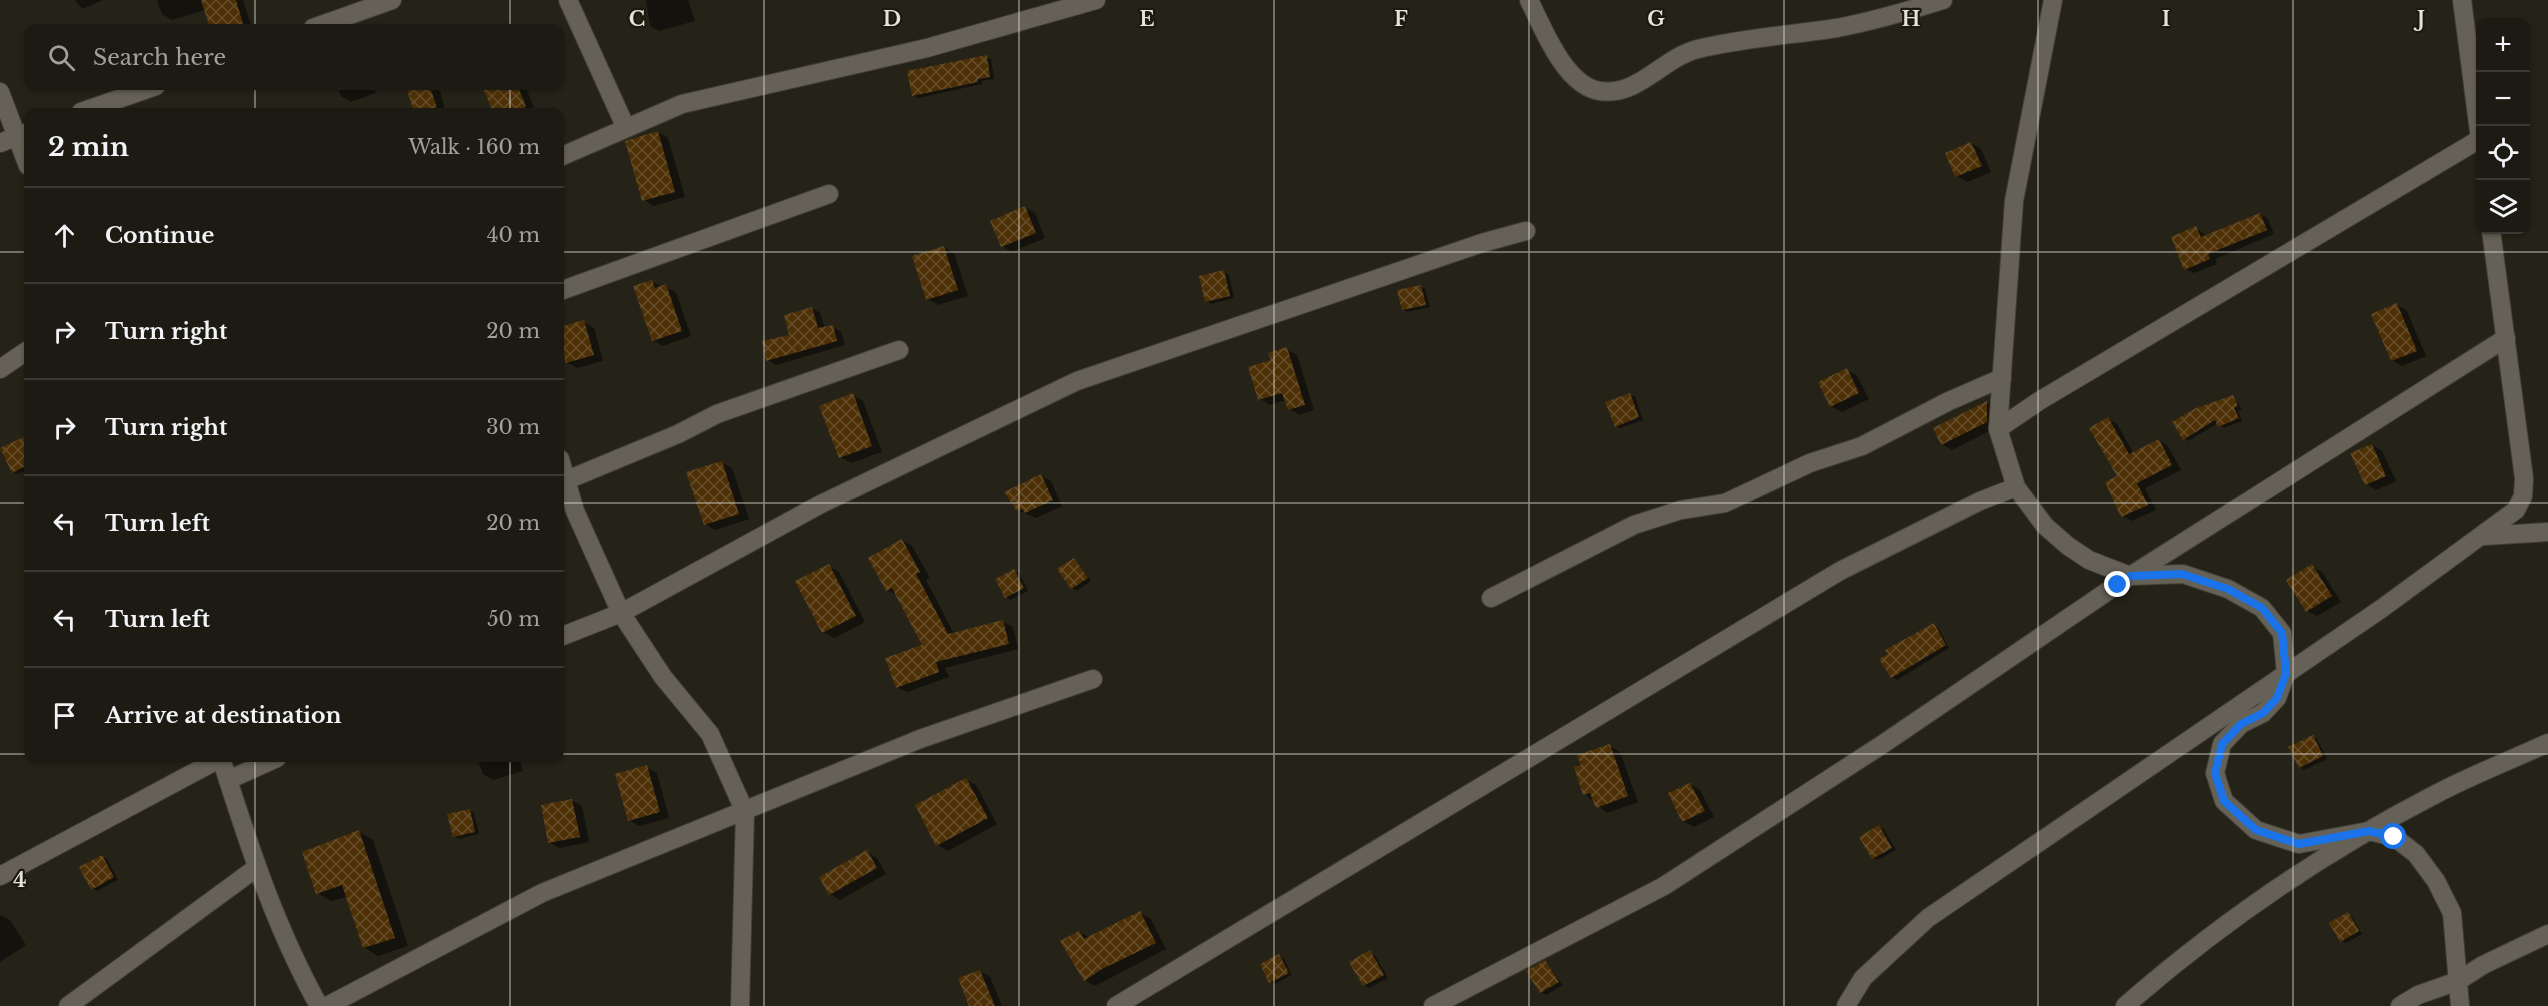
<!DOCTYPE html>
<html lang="en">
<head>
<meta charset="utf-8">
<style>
  :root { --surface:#1c1a12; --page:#25231b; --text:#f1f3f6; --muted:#a0a19f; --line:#3a3832 }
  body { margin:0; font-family:"Libre Baskerville",serif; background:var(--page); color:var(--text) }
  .controls { position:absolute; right:18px; top:18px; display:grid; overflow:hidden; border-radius:12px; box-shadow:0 2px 4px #0004 }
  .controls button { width:54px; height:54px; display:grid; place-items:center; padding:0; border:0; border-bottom:2px solid var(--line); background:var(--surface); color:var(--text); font:30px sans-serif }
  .stop { position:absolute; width:18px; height:18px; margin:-14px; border:4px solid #1a73e8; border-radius:50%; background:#fff }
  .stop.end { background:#1a73e8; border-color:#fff; box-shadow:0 2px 6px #0008 }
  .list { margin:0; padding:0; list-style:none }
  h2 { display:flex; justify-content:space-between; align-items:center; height:78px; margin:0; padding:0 24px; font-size:26px }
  h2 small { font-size:20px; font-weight:400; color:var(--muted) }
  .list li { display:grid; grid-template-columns:39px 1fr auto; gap:18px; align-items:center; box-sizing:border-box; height:96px; padding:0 24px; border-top:2px solid var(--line) }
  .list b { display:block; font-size:22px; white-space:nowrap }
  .list em { font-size:20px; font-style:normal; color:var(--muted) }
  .icon { flex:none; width:33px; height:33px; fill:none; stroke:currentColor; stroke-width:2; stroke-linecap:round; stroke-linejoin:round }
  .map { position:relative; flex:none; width:2548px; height:1006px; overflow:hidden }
  .search { position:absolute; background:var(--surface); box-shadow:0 2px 4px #0004; left:24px; top:24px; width:540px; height:66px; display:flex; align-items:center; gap:15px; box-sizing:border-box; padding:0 21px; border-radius:12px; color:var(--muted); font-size:22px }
  .panel { position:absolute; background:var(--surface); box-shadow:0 2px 4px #0004; left:24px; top:108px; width:540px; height:654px; border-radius:12px }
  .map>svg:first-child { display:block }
  .shadow { fill:#0007 }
  .building { fill:url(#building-cross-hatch) }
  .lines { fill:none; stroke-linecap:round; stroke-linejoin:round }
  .minor-casing { stroke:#414038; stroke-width:20 }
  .minor { stroke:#656156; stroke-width:18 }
  .route { stroke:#1a73e8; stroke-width:8 }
  .grid { fill:none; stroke:#e4e3dc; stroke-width:1.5; stroke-opacity:0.55 }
  .grid-label { font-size:20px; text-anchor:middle; font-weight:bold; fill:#e4e3dc; stroke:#1c190f; stroke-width:4.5; stroke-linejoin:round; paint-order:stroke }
</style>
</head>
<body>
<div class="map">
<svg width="2548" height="1006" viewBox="0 0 2548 1006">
  <defs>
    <pattern id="building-cross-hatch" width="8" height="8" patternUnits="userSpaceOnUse" patternTransform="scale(1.5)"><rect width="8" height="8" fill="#4e3007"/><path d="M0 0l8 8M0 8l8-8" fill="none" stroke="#674e2b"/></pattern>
  </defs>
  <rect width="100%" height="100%" fill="#252218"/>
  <g class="shadow">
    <path d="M 75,0 L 103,0 L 82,9 Z"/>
    <path d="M 157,0 L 243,0 L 252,28 L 211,28 L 205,10 L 172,20 L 162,14 Z"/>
    <path d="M 646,0 L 688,0 L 695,21 L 659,31 L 650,26 Z"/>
    <path d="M 987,57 L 991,59 L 994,79 L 982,81 L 982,84 L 918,98 L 913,95 Z"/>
    <path d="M 337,86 L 373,86 L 376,93 L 351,102 L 341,96 Z"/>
    <path d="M 427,86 L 440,91 L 446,112 L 416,112 L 409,91 Z"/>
    <path d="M 484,86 L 525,86 L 536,112 L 495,112 Z"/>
    <path d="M 658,132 L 668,138 L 685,197 L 654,206 L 644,200 Z"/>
    <path d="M 1971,143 L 1981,149 L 1991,172 L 1967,182 L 1957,176 Z"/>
    <path d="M 1024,207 L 1035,213 L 1045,238 L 1012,252 L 1002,246 Z"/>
    <path d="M 2260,214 L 2268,219 L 2274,234 L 2215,259 L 2217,264 L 2194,273 L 2185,269 L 2196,228 L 2206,236 Z"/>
    <path d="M 944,247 L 954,253 L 968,296 L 938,305 L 928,299 Z"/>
    <path d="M 1224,272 L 1229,275 L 1234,298 L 1211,304 L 1207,301 Z"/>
    <path d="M 652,282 L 676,292 L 691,336 L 663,346 L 653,340 Z"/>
    <path d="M 1420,286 L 1425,289 L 1430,307 L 1408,312 L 1403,309 Z"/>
    <path d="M 2397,305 L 2407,311 L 2426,356 L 2402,366 L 2392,360 Z"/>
    <path d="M 812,308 L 820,313 L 825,329 L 833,327 L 841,332 L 845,345 L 776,365 L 767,360 L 791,336 Z"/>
    <path d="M 584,322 L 594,328 L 603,361 L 577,368 L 567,362 L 560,329 Z"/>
    <path d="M 1286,349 L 1297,355 L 1314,410 L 1300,415 L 1290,409 L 1286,400 L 1270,405 L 1260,399 L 1273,361 Z"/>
    <path d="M 1847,370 L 1857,376 L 1869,399 L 1842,412 L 1831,406 Z"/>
    <path d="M 852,395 L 863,401 L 882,452 L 851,463 L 840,457 Z"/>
    <path d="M 1630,395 L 1635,397 L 1643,420 L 1620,428 L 1616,426 Z"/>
    <path d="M 2233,397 L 2242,409 L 2238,411 L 2242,421 L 2224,428 L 2218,423 L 2188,441 L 2184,438 Z"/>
    <path d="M 1987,403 L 1997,409 L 1997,427 L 1952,450 L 1942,444 Z"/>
    <path d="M 2108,419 L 2117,424 L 2134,454 L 2159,440 L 2168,446 L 2181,470 L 2145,488 L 2156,510 L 2132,521 L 2123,516 L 2119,477 Z"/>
    <path d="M 28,437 L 28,470 L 17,474 L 13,472 L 2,448 Z"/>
    <path d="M 2372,445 L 2382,451 L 2396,481 L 2376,490 L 2366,484 Z"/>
    <path d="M 721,462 L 732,468 L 749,519 L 715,530 L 705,524 Z"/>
    <path d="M 1041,475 L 1051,481 L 1062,506 L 1036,518 L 1018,510 Z"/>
    <path d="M 902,540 L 912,546 L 930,578 L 926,580 L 954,634 L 1002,621 L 1013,627 L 1018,649 L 945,668 L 949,677 L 907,692 L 897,687 L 924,645 L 898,596 L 887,590 Z"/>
    <path d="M 1074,559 L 1091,581 L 1077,591 L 1072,588 Z"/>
    <path d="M 829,566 L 839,572 L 865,622 L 834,638 L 823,632 Z"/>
    <path d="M 2312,566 L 2322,572 L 2341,602 L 2317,616 L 2307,611 Z"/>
    <path d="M 1014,571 L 1019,573 L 1028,591 L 1010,600 L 1006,597 Z"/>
    <path d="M 1933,625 L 1938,627 L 1949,648 L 1897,680 L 1892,677 L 1890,654 Z"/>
    <path d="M 2313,737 L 2317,739 L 2327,759 L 2304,770 L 2300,767 Z"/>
    <path d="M 1610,746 L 1620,752 L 1638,802 L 1607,813 L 1585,794 L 1583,766 Z"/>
    <path d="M 477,758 L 519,758 L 523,771 L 493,780 L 483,774 Z"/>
    <path d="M 646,767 L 657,773 L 669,818 L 639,826 L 629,820 Z"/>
    <path d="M 966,780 L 976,785 L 997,824 L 948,851 L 938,845 Z"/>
    <path d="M 1690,784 L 1700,790 L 1714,817 L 1694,827 L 1683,821 Z"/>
    <path d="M 572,800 L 582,806 L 589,842 L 559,848 L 549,842 Z"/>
    <path d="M 469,810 L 474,813 L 479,834 L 459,839 L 454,836 Z"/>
    <path d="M 1879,827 L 1884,829 L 1896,850 L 1878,860 L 1873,858 Z"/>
    <path d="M 359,832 L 373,840 L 408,946 L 378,956 L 364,947 L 347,897 L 331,901 L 317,893 Z"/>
    <path d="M 867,852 L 877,858 L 886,874 L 840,900 L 830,894 Z"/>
    <path d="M 102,857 L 107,859 L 118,880 L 97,891 L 92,888 Z"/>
    <path d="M 1140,913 L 1151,919 L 1166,949 L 1095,986 L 1085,980 L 1079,932 L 1090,938 Z"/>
    <path d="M 2348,914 L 2352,917 L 2362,934 L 2346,943 L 2341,940 Z"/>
    <path d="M 0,915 L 10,920 L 26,945 L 0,962 Z"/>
    <path d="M 1370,952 L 1375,955 L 1388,978 L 1369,988 L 1364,985 L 1352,962 Z"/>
    <path d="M 1279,956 L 1284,959 L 1292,975 L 1275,984 L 1271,982 Z"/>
    <path d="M 1545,962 L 1563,985 L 1546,995 L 1541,992 Z"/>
    <path d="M 980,971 L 990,977 L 1002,1006 L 971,1006 Z"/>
  </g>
  <g class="building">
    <path d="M 201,0 L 236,0 L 243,24 L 227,28 L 210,28 Z"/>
    <path d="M 987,55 L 990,77 L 978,79 L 978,82 L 912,96 L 907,71 Z"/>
    <path d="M 422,86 L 430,86 L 438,112 L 414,112 L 407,90 Z"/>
    <path d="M 482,86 L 518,86 L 526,107 L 511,112 L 493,112 Z"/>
    <path d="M 658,131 L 675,192 L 642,201 L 625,141 Z"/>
    <path d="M 1971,142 L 1982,166 L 1955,177 L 1945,153 Z"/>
    <path d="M 1025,206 L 1036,233 L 1001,247 L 990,221 Z"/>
    <path d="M 2260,213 L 2267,230 L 2208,254 L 2210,259 L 2184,270 L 2171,237 L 2196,226 L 2201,237 Z"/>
    <path d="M 944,246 L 958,290 L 926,300 L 912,256 Z"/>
    <path d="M 1224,270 L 1230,296 L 1205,302 L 1199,276 Z"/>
    <path d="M 652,280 L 655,288 L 666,284 L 682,331 L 652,341 L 633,286 Z"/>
    <path d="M 1421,285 L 1426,305 L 1402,310 L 1397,290 Z"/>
    <path d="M 2397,303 L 2417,351 L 2391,361 L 2371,314 Z"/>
    <path d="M 812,307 L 818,328 L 833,325 L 837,341 L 766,361 L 762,341 L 789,335 L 784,315 Z"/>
    <path d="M 584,320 L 594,355 L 566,363 L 560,342 L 560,327 Z"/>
    <path d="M 1287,347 L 1305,405 L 1288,410 L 1282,393 L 1258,400 L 1248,367 L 1271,360 L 1268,353 Z"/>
    <path d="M 1847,368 L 1859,393 L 1830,407 L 1818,382 Z"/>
    <path d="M 853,393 L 872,446 L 839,458 L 819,406 Z"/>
    <path d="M 1630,393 L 1639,417 L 1615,427 L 1605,402 Z"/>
    <path d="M 2233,395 L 2238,406 L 2234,408 L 2239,418 L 2218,427 L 2215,420 L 2183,440 L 2172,422 L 2194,409 Z"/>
    <path d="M 1987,401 L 1987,422 L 1941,445 L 1933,428 Z"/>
    <path d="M 2108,417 L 2129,454 L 2159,439 L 2172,465 L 2137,483 L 2148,505 L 2121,517 L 2105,482 L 2117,476 L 2089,428 Z"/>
    <path d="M 28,435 L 28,465 L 12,473 L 0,448 Z"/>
    <path d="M 2372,444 L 2386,476 L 2365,485 L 2350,453 Z"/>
    <path d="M 722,461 L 739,514 L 704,525 L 686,472 Z"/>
    <path d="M 1041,474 L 1053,500 L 1025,513 L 1022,509 L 1017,511 L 1004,492 Z"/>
    <path d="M 902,539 L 920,572 L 916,574 L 948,634 L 1003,620 L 1009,644 L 936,662 L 939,672 L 896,688 L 885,658 L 922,645 L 892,588 L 886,591 L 868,558 Z"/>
    <path d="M 1074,558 L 1088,578 L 1071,589 L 1057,569 Z"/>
    <path d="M 829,564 L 856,616 L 822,633 L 795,581 Z"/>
    <path d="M 2312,564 L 2332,596 L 2306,612 L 2286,580 Z"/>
    <path d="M 1014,569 L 1024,588 L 1005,598 L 995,579 Z"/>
    <path d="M 1934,623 L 1946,645 L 1891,678 L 1879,659 L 1888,654 L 1885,650 Z"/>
    <path d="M 2313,735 L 2323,756 L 2299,768 L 2288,747 Z"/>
    <path d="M 1610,744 L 1628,796 L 1596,808 L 1590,793 L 1583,795 L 1574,767 L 1581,765 L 1577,755 Z"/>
    <path d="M 647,765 L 660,812 L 628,821 L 615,774 Z"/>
    <path d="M 966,778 L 988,818 L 936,846 L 915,805 Z"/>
    <path d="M 1690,783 L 1705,811 L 1682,822 L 1668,793 Z"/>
    <path d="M 572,799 L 580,837 L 548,843 L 541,805 Z"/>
    <path d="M 470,809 L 475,832 L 453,837 L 447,814 Z"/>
    <path d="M 1879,825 L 1892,848 L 1872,859 L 1859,837 Z"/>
    <path d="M 359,830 L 395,938 L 363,948 L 342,885 L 316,894 L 302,852 Z"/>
    <path d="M 867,850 L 877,868 L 829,895 L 819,877 Z"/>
    <path d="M 102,855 L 114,877 L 91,890 L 79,867 Z"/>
    <path d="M 1140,911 L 1156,943 L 1102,969 L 1084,981 L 1060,941 L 1079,931 L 1084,939 Z"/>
    <path d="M 2348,912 L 2359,931 L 2340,942 L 2329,923 Z"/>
    <path d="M 1370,950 L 1384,975 L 1363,986 L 1349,962 Z"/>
    <path d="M 1279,954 L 1289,973 L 1269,983 L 1260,964 Z"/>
    <path d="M 1545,960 L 1559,982 L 1540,993 L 1526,971 Z"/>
    <path d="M 980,970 L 995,1006 L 969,1006 L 958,978 Z"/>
  </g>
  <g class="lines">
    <defs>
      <g id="minor">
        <path d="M 568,0 L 626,128"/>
        <path d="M 1529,0 C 1543,28 1565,86 1600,91 C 1638,97 1662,58 1698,49 C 1743,38 1791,35 1837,28 C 1874,21 1908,11 1943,0"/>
        <path d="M 2462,0 L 2480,139"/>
        <path d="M 313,28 L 392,0"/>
        <path d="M 0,92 L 28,166"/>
        <path d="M 81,112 L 156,86"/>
        <path d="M 0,143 L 28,132"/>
        <path d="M 560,157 L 682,104 L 927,48 L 1096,0"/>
        <path d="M 560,291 L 829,194"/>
        <path d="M 0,369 L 28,350"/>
        <path d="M 1998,429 L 2014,201 L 2053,0"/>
        <path d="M 560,459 L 575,511 L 621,613 L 663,677 L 710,734 L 745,812 L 740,1006"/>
        <path d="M 567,480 L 678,434 L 717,414 L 899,350"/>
        <path d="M 2483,536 L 2548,532"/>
        <path d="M 1491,598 L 1634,525 L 1681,510 L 1725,503 L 1810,463 L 1862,446 L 1949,401 L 2002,378"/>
        <path d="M 560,637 L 621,613 L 821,504 L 1077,381 L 1482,243 L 1526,231"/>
        <path d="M 221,758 C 248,843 275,927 319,1006"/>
        <path d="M 228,780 L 277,758"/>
        <path d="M 0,876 L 221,758"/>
        <path d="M 68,1006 L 256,868"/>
        <path d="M 327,1006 L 542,893 L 920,739 L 1093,679"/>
        <path d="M 1116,1006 L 1840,571 L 1980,501 L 2016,487"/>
        <path d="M 1433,1006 L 1664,886 L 1883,744 L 2130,576 L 2506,338"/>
        <path d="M 1846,1006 L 1863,978 L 1928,918 L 2381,609 L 2516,510 L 2523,496 L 2524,478 L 2491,230"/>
        <path d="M 2125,1006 C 2219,924 2325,851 2436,794 C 2472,775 2511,760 2548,743"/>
        <path d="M 2400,1006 L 2418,995 L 2458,981 L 2483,965 L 2548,934"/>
        <path d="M 2460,1006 L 2452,913 L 2436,881 L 2416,854 L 2394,837 L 2369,831 L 2299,844 L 2256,830 L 2224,801 L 2215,773 L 2222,744 L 2241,724 L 2263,713 L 2277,698 L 2286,673 L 2282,633 L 2262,608 L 2228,589 L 2183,574 L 2130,576 L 2089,560 L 2068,546 L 2045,526 L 2016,487 L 1998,429 L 2039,401 L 2480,139"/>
      </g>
    </defs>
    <use href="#minor" class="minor-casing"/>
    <use href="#minor" class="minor"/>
  </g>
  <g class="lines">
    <path class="route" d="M 2118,585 L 2130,576 L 2182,574 L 2228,589 L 2262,608 L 2282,633 L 2286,673 L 2277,698 L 2263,713 L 2241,724 L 2222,744 L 2215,773 L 2224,801 L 2256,830 L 2299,844 L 2369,831 L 2394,837"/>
  </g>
  <path class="grid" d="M 255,0 L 255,28M 510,0 L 510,28M 764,0 L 764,1006M 1019,0 L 1019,1006M 1274,0 L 1274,1006M 1529,0 L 1529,1006M 1784,0 L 1784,1006M 2038,0 L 2038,1006M 2293,0 L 2293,1006M 255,86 L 255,112M 510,86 L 510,112M 0,252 L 28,252M 560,252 L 2548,252M 0,503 L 28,503M 560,503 L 2548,503M 0,754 L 28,754M 560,754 L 2548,754M 255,758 L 255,1006M 510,758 L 510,1006"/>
  <g class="grid-label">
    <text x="637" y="26">C</text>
    <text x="892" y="26">D</text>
    <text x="1147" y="26">E</text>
    <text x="1401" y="26">F</text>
    <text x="1656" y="26">G</text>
    <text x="1911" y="26">H</text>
    <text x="2166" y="26">I</text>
    <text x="2421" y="26">J</text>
    <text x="20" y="887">4</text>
  </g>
</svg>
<div class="controls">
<button>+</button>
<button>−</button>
<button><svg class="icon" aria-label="locate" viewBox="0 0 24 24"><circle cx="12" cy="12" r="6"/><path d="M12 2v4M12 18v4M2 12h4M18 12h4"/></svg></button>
<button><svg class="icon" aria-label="layers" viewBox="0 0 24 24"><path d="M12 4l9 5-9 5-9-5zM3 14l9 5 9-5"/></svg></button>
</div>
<div class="stop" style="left:2394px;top:837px"></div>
<div class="stop end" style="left:2118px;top:585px"></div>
<div class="search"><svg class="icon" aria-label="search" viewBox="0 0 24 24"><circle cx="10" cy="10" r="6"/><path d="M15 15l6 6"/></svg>Search here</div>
<section class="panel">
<h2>2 min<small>Walk · 160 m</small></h2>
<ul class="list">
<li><svg class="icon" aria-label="ahead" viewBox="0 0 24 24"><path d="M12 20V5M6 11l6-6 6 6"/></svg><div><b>Continue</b></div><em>40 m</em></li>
<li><svg class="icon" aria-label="right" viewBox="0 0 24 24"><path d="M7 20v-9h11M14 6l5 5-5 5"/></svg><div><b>Turn right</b></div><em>20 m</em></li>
<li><svg class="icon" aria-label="right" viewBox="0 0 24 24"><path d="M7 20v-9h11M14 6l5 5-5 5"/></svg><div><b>Turn right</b></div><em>30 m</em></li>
<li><svg class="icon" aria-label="left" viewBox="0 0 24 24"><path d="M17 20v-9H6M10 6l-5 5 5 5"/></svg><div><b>Turn left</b></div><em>20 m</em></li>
<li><svg class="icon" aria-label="left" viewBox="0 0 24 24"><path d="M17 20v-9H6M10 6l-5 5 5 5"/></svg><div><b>Turn left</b></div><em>50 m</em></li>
<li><svg class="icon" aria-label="arrive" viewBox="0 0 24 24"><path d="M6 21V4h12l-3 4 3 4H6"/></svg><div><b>Arrive at destination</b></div></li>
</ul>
</section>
</div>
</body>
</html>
